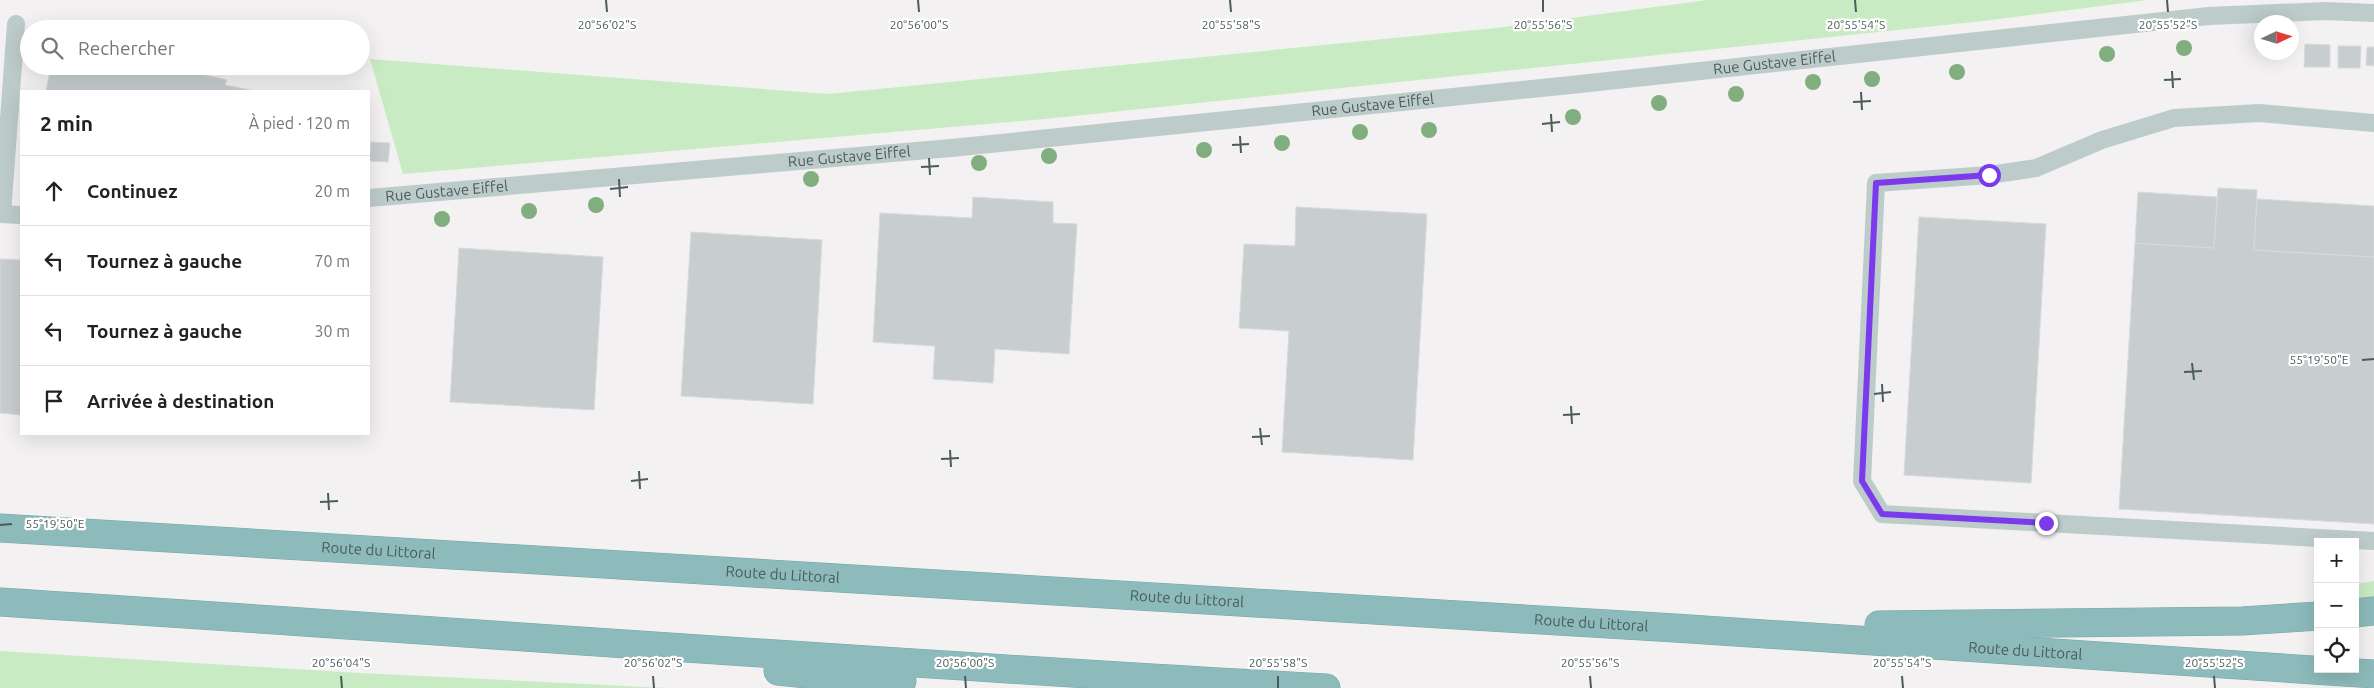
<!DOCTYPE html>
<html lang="fr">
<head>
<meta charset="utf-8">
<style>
  :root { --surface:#fff; --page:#f6f6f6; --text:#222; --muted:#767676; --line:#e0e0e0 }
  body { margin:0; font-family:Ubuntu,sans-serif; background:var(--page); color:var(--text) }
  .controls { position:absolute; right:15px; bottom:15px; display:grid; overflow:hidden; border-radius:0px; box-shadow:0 5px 20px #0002 }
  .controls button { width:45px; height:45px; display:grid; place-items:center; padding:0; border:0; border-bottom:1px solid var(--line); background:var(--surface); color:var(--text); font:25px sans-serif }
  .compass { position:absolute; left:2254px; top:15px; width:45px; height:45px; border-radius:50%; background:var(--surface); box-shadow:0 5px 20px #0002; rotate:86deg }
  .stop { position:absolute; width:15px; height:15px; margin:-11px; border:4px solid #7c3aed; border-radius:50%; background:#fff }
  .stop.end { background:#7c3aed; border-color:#fff; box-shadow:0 1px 5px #0008 }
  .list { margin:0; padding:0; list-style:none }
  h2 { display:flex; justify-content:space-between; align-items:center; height:65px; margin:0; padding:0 20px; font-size:21px }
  h2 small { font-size:16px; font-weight:400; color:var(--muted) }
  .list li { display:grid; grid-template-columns:32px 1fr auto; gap:15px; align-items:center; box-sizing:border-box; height:70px; padding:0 20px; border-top:1px solid var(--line) }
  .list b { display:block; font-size:19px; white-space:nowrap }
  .list em { font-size:16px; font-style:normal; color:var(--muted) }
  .icon { flex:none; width:28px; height:28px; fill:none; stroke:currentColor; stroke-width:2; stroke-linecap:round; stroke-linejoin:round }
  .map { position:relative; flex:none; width:2374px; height:688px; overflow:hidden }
  .search { position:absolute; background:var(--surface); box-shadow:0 5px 20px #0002; left:20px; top:20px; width:350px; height:55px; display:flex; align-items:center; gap:12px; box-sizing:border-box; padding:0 18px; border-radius:28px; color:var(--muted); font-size:19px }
  .panel { position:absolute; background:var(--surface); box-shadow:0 5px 20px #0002; left:20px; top:90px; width:350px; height:345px; border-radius:0px }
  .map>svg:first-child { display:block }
  .green { fill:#c9ebc4 }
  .building { fill:#c8cecf; stroke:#d5dadb }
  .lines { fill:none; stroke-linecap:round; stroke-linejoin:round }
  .highway-casing { stroke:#78a6a6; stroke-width:29 }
  .lane { stroke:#bdcccb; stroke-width:18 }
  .highway { stroke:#8dbaba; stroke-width:28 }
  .tree { fill:#80ae7e }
  .route { stroke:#7c3aed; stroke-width:6 }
  .ticks { fill:none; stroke:#4a5c5b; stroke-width:2 }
  .labels { text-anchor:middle; stroke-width:4.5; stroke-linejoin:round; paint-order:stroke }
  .street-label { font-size:15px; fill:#4a5c5b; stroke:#fff }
  .ticks-label { font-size:12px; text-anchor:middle; fill:#4a5c5b; stroke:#fff; stroke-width:4.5; stroke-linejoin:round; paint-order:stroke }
</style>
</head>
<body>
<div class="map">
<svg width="2374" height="688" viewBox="0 0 2374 688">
  <rect width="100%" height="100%" fill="#f3f1f2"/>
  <g class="green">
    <path d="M 1708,0 L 2148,0 L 1983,21 L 1045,119 L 403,174 L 370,59 L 828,94 L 1496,28 Z"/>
    <path d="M 2374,581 L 2374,597 L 2355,600 L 2355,584 Z"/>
    <path d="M 0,651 L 360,673 L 667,688 L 0,688 Z"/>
  </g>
  <g class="building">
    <path d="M 2305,44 L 2330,45 L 2330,67 L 2304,67 Z"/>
    <path d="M 2338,46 L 2361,46 L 2360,68 L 2338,68 Z"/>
    <path d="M 2367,47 L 2374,47 L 2374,66 L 2366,65 Z"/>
    <path d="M 51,66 L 166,66 L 227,80 L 225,85 L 255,91 L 46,91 Z"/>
    <path d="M 371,142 L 390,143 L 388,162 L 369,161 Z"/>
    <path d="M 2218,188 L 2257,190 L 2254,250 L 2374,257 L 2374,524 L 2119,509 L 2135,243 L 2214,248 Z"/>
    <path d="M 2138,192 L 2217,197 L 2214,248 L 2135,243 Z"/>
    <path d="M 973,197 L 1053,202 L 1053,223 L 1077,224 L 1069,354 L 995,349 L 993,383 L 933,379 L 935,346 L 873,342 L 880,213 L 972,218 Z"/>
    <path d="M 2257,199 L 2374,206 L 2374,257 L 2254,250 Z"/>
    <path d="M 1296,207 L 1427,214 L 1413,460 L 1282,452 L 1289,331 L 1239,328 L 1244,244 L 1295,246 Z"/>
    <path d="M 1919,217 L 2046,224 L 2031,483 L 1904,475 Z"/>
    <path d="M 691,232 L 822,240 L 813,404 L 681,396 Z"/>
    <path d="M 459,248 L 603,257 L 594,410 L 450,402 Z"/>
    <path d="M 0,259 L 21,260 L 21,415 L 0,413 Z"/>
  </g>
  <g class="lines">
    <defs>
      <g id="highway">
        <path id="s2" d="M 0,528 L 1675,628 L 2374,674"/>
        <path d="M 0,602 C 442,630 884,664 1326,688"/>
        <path d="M 2355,613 L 2374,611"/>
        <path d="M 1879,625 L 2242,621 L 2318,616"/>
        <path d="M 778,671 L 825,676 L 902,681"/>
      </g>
    </defs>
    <use href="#highway" class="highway-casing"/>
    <g class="lane">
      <path d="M 2374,123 L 2259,113 L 2174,118 L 2102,140 L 2036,168 L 1989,175 L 1876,183 L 1862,481 L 1882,514 L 2374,541"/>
      <path id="s1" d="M 369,198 L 951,148 L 1580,84 L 2209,16 L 2326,11 L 2374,13"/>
      <path d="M 0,214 L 21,215"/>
      <path d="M 2,214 L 16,24"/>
    </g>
    <use href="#highway" class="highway"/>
  </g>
  <g class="tree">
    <circle cx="2184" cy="48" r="8"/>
    <circle cx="2107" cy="54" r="8"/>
    <circle cx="1957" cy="72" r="8"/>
    <circle cx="1872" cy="79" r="8"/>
    <circle cx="1813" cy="82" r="8"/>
    <circle cx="1736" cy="94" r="8"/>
    <circle cx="1659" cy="103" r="8"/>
    <circle cx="1573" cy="117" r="8"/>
    <circle cx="1429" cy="130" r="8"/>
    <circle cx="1360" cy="132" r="8"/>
    <circle cx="1282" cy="143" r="8"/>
    <circle cx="1204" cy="150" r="8"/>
    <circle cx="1049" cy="156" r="8"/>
    <circle cx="979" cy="163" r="8"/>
    <circle cx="811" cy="179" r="8"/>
    <circle cx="596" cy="205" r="8"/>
    <circle cx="529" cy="211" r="8"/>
    <circle cx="442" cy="219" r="8"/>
  </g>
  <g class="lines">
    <path class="route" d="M 1989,175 L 1876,183 L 1862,481 L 1882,514 L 2046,523"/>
  </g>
  <path class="ticks" d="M 606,0 L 607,12M 918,0 L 919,12M 1230,0 L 1231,12M 1543,0 L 1543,12M 1855,0 L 1856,12M 2167,0 L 2168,12M 2172,71 L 2173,88M 2164,80 L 2181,79M 1861,92 L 1862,110M 1853,102 L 1871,101M 1551,114 L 1552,132M 1542,124 L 1560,122M 1240,136 L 1241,153M 1232,145 L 1249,144M 929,158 L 930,175M 921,167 L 939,166M 619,179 L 620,197M 610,189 L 628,187M 2362,360 L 2374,359M 2192,363 L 2194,380M 2184,372 L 2202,371M 1882,384 L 1883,402M 1874,394 L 1891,392M 1571,406 L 1572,424M 1563,415 L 1580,414M 1260,428 L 1262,445M 1252,437 L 1270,436M 950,450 L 951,467M 941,459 L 959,458M 639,471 L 640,489M 631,481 L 648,479M 328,493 L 329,510M 320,502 L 338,501M 0,525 L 12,524M 341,676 L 342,688M 653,676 L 654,688M 965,676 L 966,688M 1278,676 L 1278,688M 1590,676 L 1591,688M 1902,676 L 1903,688M 2214,676 L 2215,688"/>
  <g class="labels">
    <g class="street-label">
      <text dy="5" stroke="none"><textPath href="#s1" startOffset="1412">Rue Gustave Eiffel</textPath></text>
      <text dy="5" stroke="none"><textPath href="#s1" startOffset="1008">Rue Gustave Eiffel</textPath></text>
      <text dy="5" stroke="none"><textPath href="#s1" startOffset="482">Rue Gustave Eiffel</textPath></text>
      <text dy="5" stroke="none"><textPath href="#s1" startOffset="78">Rue Gustave Eiffel</textPath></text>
      <text dy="5" stroke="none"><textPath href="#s2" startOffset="379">Route du Littoral</textPath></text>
      <text dy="5" stroke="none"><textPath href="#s2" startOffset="784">Route du Littoral</textPath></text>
      <text dy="5" stroke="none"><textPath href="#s2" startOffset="1189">Route du Littoral</textPath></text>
      <text dy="5" stroke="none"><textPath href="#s2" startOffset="1594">Route du Littoral</textPath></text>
      <text dy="5" stroke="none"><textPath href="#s2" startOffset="2029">Route du Littoral</textPath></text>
    </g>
  </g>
  <g class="ticks-label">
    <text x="607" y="29">20°56'02"S</text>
    <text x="919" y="29">20°56'00"S</text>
    <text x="1231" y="29">20°55'58"S</text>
    <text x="1543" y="29">20°55'56"S</text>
    <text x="1856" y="29">20°55'54"S</text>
    <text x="2168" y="29">20°55'52"S</text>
    <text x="2319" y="364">55°19'50"E</text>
    <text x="55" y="528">55°19'50"E</text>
    <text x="341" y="667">20°56'04"S</text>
    <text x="653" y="667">20°56'02"S</text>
    <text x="965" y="667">20°56'00"S</text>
    <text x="1278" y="667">20°55'58"S</text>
    <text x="1590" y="667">20°55'56"S</text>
    <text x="1902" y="667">20°55'54"S</text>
    <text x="2214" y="667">20°55'52"S</text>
  </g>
</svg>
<div class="controls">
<button>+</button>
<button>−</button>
<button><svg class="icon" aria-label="locate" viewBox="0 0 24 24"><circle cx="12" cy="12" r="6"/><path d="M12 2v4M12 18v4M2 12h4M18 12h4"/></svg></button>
</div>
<svg class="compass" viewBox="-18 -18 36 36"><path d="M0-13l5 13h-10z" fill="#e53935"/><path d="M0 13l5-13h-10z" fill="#767676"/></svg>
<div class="stop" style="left:1989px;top:175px"></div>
<div class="stop end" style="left:2046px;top:523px"></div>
<div class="search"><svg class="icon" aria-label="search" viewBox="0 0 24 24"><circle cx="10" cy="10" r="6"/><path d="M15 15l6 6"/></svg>Rechercher</div>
<section class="panel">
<h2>2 min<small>À pied · 120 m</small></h2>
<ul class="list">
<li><svg class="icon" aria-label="ahead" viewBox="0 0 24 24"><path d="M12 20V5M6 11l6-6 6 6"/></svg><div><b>Continuez</b></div><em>20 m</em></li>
<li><svg class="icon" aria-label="left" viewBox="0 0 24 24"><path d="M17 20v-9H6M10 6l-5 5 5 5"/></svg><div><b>Tournez à gauche</b></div><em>70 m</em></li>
<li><svg class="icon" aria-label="left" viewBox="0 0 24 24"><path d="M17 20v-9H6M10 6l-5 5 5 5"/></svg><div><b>Tournez à gauche</b></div><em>30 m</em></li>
<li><svg class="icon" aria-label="arrive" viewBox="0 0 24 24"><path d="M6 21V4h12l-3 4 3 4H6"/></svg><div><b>Arrivée à destination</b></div></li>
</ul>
</section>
</div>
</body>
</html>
